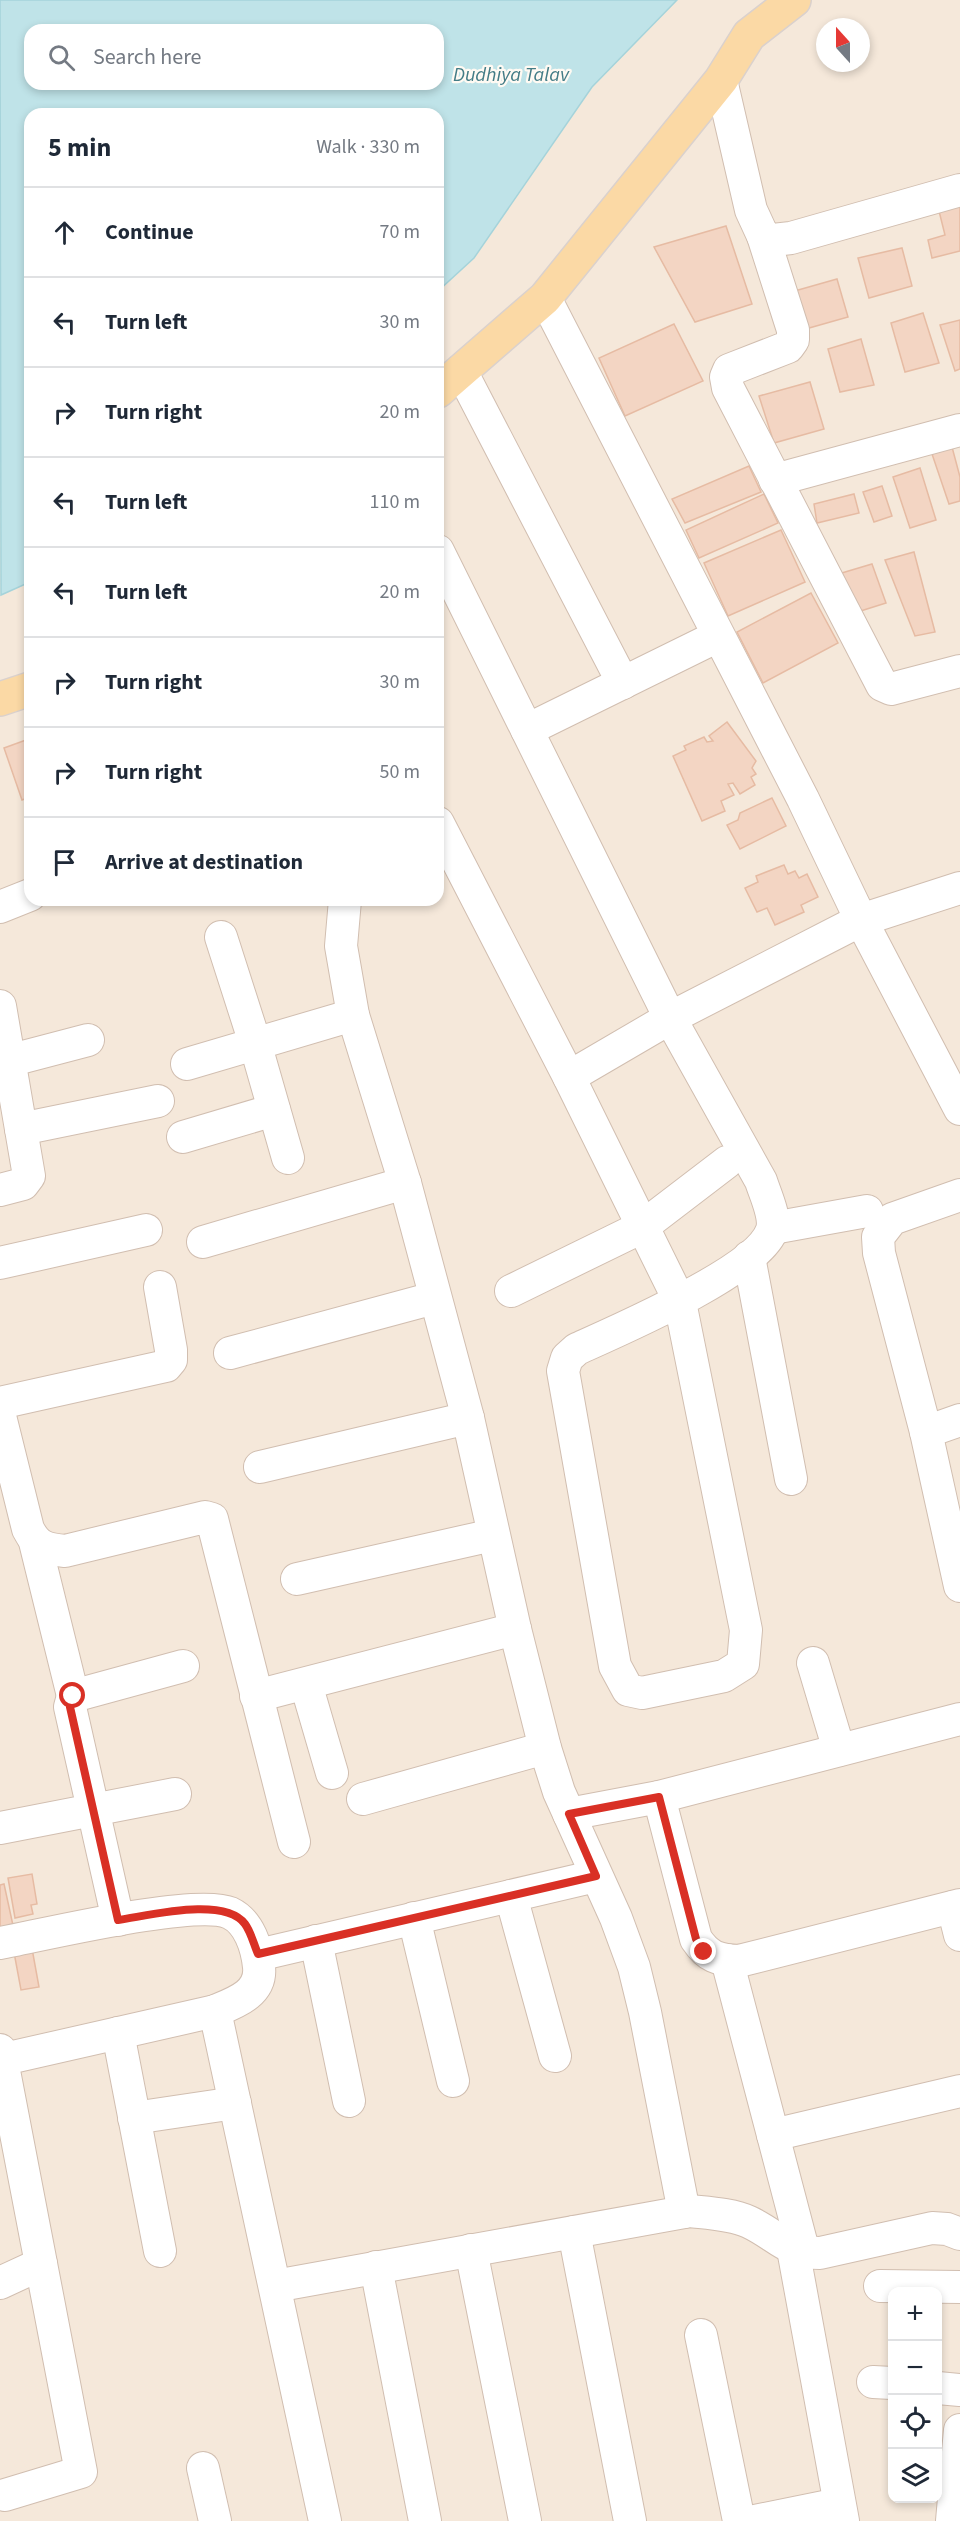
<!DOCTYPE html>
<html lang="en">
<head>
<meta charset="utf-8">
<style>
  :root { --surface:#fff; --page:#f6f6f7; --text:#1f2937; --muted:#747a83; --line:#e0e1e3 }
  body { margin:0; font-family:"Source Sans 3",sans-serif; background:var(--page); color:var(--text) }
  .controls { position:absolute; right:18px; bottom:18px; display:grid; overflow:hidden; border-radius:12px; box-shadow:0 3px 9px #0003 }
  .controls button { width:54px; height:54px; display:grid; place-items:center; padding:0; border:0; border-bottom:2px solid var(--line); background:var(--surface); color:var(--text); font:30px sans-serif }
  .compass { position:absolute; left:816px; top:18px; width:54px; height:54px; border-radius:50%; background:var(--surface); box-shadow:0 3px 9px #0003; rotate:339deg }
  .stop { position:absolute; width:18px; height:18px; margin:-14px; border:4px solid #d93025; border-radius:50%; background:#fff }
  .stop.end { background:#d93025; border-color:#fff; box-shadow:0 2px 6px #0008 }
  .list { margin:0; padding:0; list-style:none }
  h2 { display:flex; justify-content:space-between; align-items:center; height:78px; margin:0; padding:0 24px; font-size:26px }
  h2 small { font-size:20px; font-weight:400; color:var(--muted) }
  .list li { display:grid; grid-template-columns:39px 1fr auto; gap:18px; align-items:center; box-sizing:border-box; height:90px; padding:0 24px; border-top:2px solid var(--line) }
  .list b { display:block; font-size:22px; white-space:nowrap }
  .list em { font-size:20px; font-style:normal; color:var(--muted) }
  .icon { flex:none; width:33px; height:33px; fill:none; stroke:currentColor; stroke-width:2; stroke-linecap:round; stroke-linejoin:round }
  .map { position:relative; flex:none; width:960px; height:2521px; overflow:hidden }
  .search { position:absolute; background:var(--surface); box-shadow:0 3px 9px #0003; left:24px; top:24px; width:420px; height:66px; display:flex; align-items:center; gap:15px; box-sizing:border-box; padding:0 21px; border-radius:18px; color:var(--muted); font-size:22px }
  .panel { position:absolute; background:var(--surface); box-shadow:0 3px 9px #0003; left:24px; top:108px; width:420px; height:798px; border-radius:18px }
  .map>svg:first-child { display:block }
  .residential { fill:#f5e8da; fill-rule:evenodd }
  .water { fill:#bfe3e8; stroke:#a5d3da; stroke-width:1.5; fill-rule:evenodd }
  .building { fill:#f3d5c3; stroke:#e6bba3; stroke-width:1.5 }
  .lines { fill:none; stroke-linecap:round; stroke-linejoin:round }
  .minor-casing { stroke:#d1beb0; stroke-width:34 }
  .major-casing { stroke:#dad1cd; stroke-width:36 }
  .minor { stroke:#fff; stroke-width:32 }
  .major { stroke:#fbd9a5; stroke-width:33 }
  .route { stroke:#d93025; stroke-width:8 }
  .labels { text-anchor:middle; stroke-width:4.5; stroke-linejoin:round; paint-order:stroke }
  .water-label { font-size:20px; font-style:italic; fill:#437c86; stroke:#fffaf3 }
</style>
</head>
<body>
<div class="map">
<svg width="960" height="2521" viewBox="0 0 960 2521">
  <rect width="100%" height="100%" fill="#fdf6ec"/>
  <path class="residential" d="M 0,0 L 960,0 L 960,2521 L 0,2521 ZM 825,27 L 861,27 L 861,63 L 825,63 ZM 30,30 L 438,30 L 438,84 L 30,84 ZM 30,114 L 438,114 L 438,900 L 30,900 ZM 892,2292 L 938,2292 L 938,2498 L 892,2498 Z"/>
  <path class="water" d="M 0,0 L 677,0 L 592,87 L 474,258 L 438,291 L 438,114 L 30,114 L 30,582 L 1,595 ZM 30,30 L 438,30 L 438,84 L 30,84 Z"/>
  <g class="building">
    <path d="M 960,203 L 960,251 L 932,258 L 928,240 L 945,235 L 938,207 Z"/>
    <path d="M 726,226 L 752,304 L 695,322 L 654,247 Z"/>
    <path d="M 902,248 L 912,286 L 869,298 L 858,258 Z"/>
    <path d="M 837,279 L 848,317 L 802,330 L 791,292 Z"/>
    <path d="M 923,313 L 939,363 L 905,372 L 891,323 Z"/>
    <path d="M 960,320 L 960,369 L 955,371 L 940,325 Z"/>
    <path d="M 674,324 L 703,381 L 625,416 L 599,358 Z"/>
    <path d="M 861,339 L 874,385 L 840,392 L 828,349 Z"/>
    <path d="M 810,382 L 824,429 L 774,443 L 759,396 Z"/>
    <path d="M 952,447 L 960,477 L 960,501 L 949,504 L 932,454 Z"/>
    <path d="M 749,466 L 761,492 L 685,523 L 672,499 Z"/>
    <path d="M 920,468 L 936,520 L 910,528 L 893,477 Z"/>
    <path d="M 882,486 L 892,516 L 874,522 L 863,492 Z"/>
    <path d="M 764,494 L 778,523 L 699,558 L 686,530 Z"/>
    <path d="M 854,494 L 859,513 L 817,523 L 814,504 Z"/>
    <path d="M 781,530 L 805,582 L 728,616 L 704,563 Z"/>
    <path d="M 914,552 L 935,632 L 915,636 L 885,560 Z"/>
    <path d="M 872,564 L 886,603 L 851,614 L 835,575 Z"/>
    <path d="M 811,593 L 838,643 L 763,683 L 737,632 Z"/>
    <path d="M 727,722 L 756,761 L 752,768 L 756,774 L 751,777 L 755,785 L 740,794 L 733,783 L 728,784 L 734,795 L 721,801 L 725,811 L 702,821 L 673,756 L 686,750 L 684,746 L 704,737 L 707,742 L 713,741 L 709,736 Z"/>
    <path d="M 26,740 L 30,750 L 30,797 L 22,800 L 4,748 Z"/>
    <path d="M 772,798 L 786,826 L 740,849 L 727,825 L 738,820 L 740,813 Z"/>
    <path d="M 784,865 L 788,874 L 795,871 L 799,878 L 807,874 L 818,897 L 801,905 L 804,912 L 775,925 L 767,908 L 757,912 L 745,888 L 758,882 L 756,876 Z"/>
    <path d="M 32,1874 L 37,1904 L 31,1905 L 33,1914 L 15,1918 L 8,1878 Z"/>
    <path d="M 4,1884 L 14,1930 L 0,1933 L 0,1885 Z"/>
    <path d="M 31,1943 L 39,1987 L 21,1990 L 13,1947 Z"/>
  </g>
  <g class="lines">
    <defs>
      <g id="minor">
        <path d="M 721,80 L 751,210 L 763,236 L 773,240 L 791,238 L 960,190"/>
        <path d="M 763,236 L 793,330 L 793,340 L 788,347 L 729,370 L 726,377 L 728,388 L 882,685 L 891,689 L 960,671"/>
        <path d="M 545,298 L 803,799 L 861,920 L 960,1109"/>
        <path d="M 461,371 L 623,683"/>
        <path d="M 775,480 L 960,430"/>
        <path d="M 438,551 L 670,1018 L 761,1181 C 765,1194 776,1216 772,1230 C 759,1270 617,1331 577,1349 L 567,1358 L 563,1371 L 615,1666 L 628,1690 L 642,1693 L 724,1676 L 743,1664 L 746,1630 L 680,1302 L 569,1077 L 438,823"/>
        <path d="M 527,730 L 718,636"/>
        <path d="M 345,900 L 341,946 L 353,1015 L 405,1183 L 468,1418 L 515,1629 L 545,1748 L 559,1792 L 616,1918 L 634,1967 L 645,2012 L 684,2212"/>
        <path d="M 0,907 L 30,895"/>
        <path d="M 221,937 L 255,1043 L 288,1158"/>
        <path d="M 0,1006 L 29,1176 L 23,1184 L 0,1190"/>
        <path d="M 8,1061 L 88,1040"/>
        <path d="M 187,1064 L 353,1015"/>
        <path d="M 569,1077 L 670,1018 L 861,920 L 960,888"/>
        <path d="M 21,1129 L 158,1101"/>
        <path d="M 183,1137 L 274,1110"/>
        <path d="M 960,1195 L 892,1219 L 878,1237 L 879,1253 L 926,1432 L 960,1586"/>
        <path d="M 773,1228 L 867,1211"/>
        <path d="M 203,1242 L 405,1183"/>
        <path d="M 749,1257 L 791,1479"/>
        <path d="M 0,1263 L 146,1230"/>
        <path d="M 511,1291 L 642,1227 L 727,1162"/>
        <path d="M 230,1353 L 434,1298"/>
        <path d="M 0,1403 L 166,1366 L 171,1360 L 171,1350 L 160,1287"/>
        <path d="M 0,1416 L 28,1529 C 37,1547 46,1549 65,1551 L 205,1517 L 212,1519 L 294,1842"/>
        <path d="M 926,1432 L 960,1420"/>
        <path d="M 260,1467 L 468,1418"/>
        <path d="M 35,1542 L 73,1696"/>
        <path d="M 297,1579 L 493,1535"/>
        <path d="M 813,1663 L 839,1750"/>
        <path d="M 306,1684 L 332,1773"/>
        <path d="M 256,1696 L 515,1629"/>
        <path d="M 659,1797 L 696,1939 C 708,1957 718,1960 739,1961 L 960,1905"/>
        <path d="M 363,1799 L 545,1748"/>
        <path d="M 569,1814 L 659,1797 L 960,1719"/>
        <path d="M 0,1828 L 175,1794"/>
        <path d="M 511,1896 L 555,2056"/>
        <path d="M 953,1907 L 960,1935"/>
        <path d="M 414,1918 L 453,2081"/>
        <path d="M 118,1920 L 70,1707 L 73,1696 L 183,1666"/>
        <path d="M 316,1941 L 349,2101"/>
        <path d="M 0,1943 C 43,1935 196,1898 230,1913 C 249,1922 257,1947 259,1967 C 262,1994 234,2003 215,2011 L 0,2060"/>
        <path d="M 258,1955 L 596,1876"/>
        <path d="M 727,1960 L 804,2253"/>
        <path d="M 215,2011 L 325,2521"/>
        <path d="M 118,2033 L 160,2251"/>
        <path d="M 0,2050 L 81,2472 L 5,2495"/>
        <path d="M 134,2118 L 235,2103"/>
        <path d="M 773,2135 L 960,2091"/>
        <path d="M 574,2232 L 630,2521"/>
        <path d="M 793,2249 L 843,2521"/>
        <path d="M 471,2250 L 525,2521"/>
        <path d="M 376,2267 L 425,2521"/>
        <path d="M 0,2283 L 41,2264"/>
        <path d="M 275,2286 L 690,2211 C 708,2213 732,2214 749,2222 C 777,2235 787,2253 820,2253 L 932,2228 L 947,2229 L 960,2234"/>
        <path d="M 880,2286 L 960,2287"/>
        <path d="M 701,2335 L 739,2521"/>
        <path d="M 873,2382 L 892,2383"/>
        <path d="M 938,2388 L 960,2390"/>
        <path d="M 203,2468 L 215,2521"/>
        <path d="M 755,2521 L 839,2504"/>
        <path d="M 952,2521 L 960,2430"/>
      </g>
      <g id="major">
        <path d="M 438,391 L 545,298 L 721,80 L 749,35 L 794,0"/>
        <path d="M 0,699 L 30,689"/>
      </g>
    </defs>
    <use href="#minor" class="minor-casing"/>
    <use href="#major" class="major-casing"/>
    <use href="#minor" class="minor"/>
    <use href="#major" class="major"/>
  </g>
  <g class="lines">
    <path class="route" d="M 73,1696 L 70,1707 L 118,1920 C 148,1916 224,1896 245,1924 C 251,1932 254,1945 258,1954 L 596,1876 L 569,1814 L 659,1797 L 696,1939 L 704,1952"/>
  </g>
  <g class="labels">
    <g class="water-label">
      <text x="511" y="81">Dudhiya Talav</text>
    </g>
  </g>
</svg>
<div class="controls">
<button>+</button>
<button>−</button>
<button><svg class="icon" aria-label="locate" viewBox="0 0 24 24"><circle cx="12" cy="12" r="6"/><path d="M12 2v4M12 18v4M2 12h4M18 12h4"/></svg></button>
<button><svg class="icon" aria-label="layers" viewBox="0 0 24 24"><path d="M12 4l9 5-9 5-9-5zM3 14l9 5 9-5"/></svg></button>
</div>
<svg class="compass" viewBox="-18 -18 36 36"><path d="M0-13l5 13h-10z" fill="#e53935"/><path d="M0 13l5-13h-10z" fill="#747a83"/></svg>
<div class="stop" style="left:73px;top:1696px"></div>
<div class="stop end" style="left:704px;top:1952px"></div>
<div class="search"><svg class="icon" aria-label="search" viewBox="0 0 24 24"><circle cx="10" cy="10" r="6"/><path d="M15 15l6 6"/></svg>Search here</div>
<section class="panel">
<h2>5 min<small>Walk · 330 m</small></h2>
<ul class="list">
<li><svg class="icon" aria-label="ahead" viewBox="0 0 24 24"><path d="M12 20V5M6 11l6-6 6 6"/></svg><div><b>Continue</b></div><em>70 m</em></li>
<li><svg class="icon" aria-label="left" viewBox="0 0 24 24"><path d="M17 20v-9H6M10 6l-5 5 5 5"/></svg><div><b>Turn left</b></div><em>30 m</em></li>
<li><svg class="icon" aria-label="right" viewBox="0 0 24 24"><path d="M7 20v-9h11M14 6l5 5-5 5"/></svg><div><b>Turn right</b></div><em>20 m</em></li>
<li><svg class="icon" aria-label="left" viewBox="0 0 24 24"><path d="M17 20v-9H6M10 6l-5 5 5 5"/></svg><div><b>Turn left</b></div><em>110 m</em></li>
<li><svg class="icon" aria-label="left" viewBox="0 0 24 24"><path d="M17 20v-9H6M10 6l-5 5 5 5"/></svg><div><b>Turn left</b></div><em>20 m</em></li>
<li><svg class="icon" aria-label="right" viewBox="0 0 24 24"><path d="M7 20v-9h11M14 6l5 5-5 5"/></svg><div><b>Turn right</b></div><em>30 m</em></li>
<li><svg class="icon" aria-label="right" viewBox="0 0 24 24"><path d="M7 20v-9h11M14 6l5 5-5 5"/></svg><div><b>Turn right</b></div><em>50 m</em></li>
<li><svg class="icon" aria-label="arrive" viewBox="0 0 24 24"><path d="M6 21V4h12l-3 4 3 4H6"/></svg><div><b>Arrive at destination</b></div></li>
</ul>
</section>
</div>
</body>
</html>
